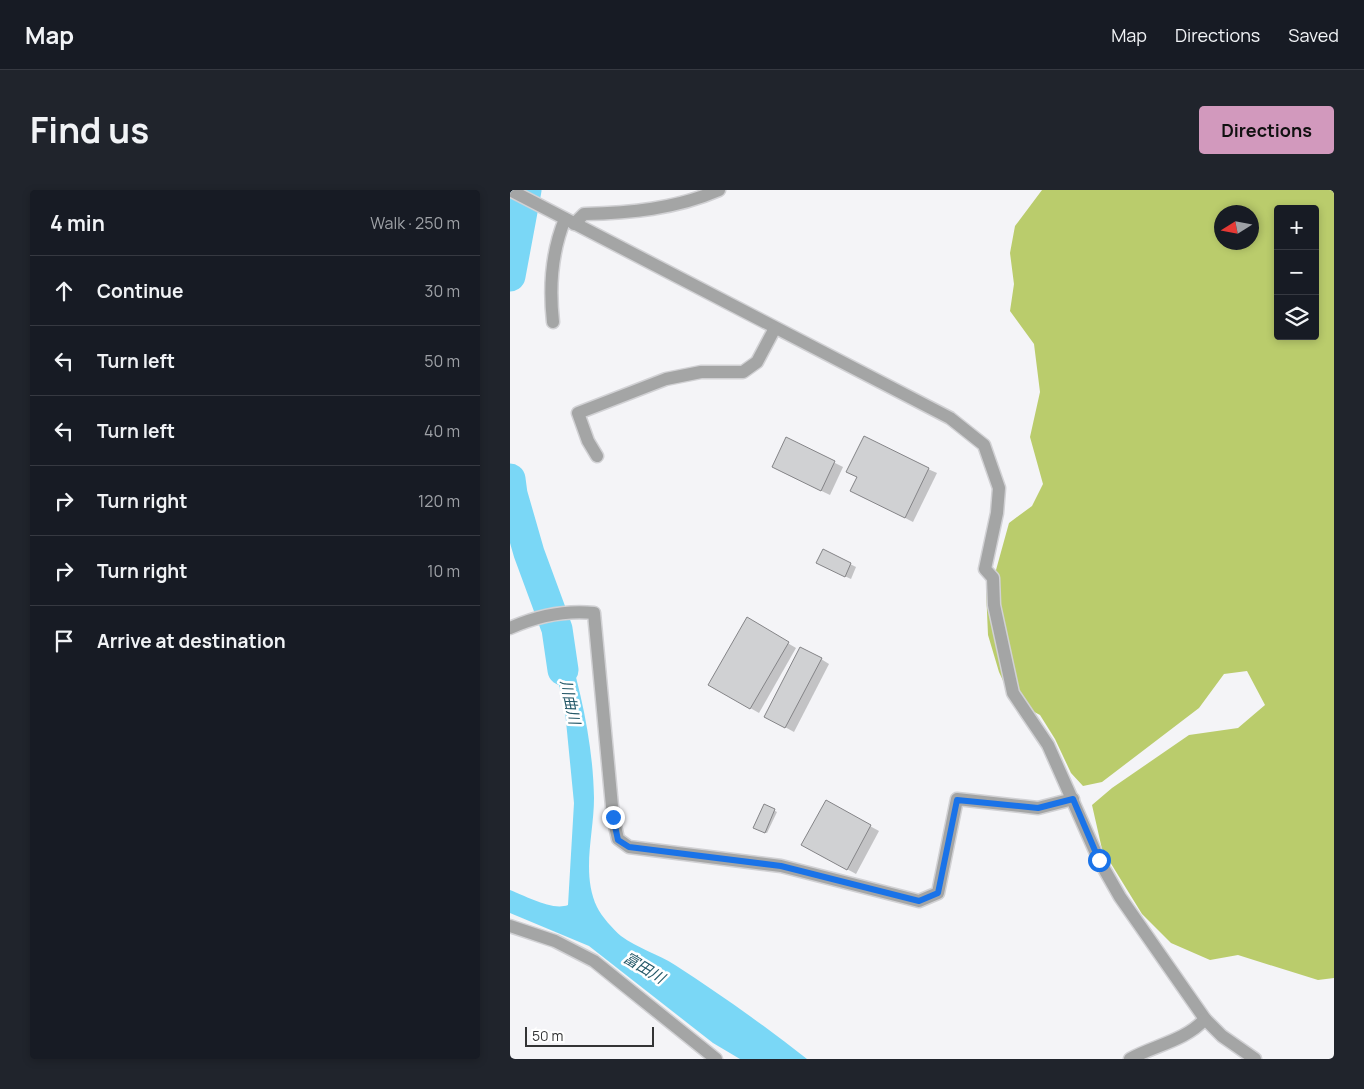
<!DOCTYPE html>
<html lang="en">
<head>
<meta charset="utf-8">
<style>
  :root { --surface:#171b24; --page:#20242c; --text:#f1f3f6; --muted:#9ea1a6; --line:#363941; --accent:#d299bd }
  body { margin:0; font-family:Manrope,"Noto Sans JP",sans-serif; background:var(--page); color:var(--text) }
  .controls { position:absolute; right:15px; top:15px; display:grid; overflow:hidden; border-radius:5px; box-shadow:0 2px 8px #0003 }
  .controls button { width:45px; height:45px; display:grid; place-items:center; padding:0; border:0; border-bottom:1px solid var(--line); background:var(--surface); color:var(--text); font:25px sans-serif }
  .compass { position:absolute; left:704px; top:15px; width:45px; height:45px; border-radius:50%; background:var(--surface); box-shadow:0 2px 8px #0003; rotate:259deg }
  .scale { position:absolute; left:15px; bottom:12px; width:129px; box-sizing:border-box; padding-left:5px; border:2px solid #333435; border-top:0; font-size:14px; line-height:18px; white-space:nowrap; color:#333435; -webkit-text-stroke:4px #fff; paint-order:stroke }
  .stop { position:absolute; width:15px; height:15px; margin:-11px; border:4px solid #1a73e8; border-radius:50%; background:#fff }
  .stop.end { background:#1a73e8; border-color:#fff; box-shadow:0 1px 5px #0008 }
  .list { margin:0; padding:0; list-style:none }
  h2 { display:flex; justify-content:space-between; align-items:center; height:65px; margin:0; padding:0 20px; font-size:21px }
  h2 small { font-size:16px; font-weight:400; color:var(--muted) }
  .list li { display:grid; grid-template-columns:32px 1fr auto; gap:15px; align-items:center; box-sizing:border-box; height:70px; padding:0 20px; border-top:1px solid var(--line) }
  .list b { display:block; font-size:19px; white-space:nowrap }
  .list em { font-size:16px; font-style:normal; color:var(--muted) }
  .icon { flex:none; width:28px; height:28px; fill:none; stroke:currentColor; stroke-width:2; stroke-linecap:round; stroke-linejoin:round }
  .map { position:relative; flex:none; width:824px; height:869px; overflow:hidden; border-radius:5px }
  header { display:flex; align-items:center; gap:30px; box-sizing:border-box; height:70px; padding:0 25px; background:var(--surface); border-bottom:1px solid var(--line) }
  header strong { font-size:24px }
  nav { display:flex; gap:28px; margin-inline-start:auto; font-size:18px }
  .intro { display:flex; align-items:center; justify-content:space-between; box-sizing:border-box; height:120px; padding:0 30px }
  h1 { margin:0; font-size:35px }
  .button { padding:12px 22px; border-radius:5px; background:var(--accent); color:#111; font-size:18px; font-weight:700 }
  main { display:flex; gap:30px; padding:0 30px }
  aside { flex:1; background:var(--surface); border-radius:5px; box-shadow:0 2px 8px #0003 }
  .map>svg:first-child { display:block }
  .forest { fill:#bacc6c; fill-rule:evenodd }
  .water { fill:#7ad7f6 }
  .shadow { fill:#0003 }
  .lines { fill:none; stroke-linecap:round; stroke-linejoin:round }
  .river { stroke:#7ad7f6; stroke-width:31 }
  .building { fill:#d0d1d3; stroke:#848487 }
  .street-casing { stroke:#d1d1d4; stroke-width:15 }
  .street { stroke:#a4a5a5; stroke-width:12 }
  .route { stroke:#1a73e8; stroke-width:6 }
  .labels { text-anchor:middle; stroke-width:5; stroke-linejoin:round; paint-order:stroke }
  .water-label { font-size:15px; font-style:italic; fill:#255969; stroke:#fff }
</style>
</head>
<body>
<header>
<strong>Map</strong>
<nav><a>Map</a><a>Directions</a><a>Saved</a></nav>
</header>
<div class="intro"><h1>Find us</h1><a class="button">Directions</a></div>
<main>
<aside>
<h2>4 min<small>Walk · 250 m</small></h2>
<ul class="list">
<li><svg class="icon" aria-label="ahead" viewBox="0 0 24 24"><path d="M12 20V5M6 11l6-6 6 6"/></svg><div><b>Continue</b></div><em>30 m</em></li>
<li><svg class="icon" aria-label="left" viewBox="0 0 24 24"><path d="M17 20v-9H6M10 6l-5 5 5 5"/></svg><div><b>Turn left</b></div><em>50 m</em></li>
<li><svg class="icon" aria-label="left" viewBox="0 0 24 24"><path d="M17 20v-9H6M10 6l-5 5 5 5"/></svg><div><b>Turn left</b></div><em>40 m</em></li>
<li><svg class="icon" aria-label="right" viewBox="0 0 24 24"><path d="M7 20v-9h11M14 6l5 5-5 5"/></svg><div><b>Turn right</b></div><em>120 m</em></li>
<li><svg class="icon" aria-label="right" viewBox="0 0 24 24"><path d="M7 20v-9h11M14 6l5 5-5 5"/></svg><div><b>Turn right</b></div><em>10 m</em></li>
<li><svg class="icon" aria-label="arrive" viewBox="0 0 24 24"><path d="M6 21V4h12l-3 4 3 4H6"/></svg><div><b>Arrive at destination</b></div></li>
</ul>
</aside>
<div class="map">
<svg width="824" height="869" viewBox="0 0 824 869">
  <rect width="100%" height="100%" fill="#f4f4f7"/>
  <path class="forest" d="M 532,0 L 824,0 L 824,788 L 808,790 L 728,765 L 700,770 L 661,753 L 632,724 L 592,659 L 582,615 L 602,598 L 679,545 L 728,538 L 755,515 L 737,481 L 714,484 L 689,518 L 592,592 L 573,596 L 561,583 L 545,549 L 530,525 L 502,510 L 489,482 L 478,445 L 476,399 L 486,380 L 499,333 L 522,316 L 533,294 L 520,247 L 530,202 L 524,154 L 500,121 L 504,94 L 500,63 L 505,36 ZM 768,19 L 805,19 L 805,146 L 768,146 ZM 712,22 L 742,22 L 742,52 L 712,52 Z"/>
  <path class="water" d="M 52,438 C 69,493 83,550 84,608 C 84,644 71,683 87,717 C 91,726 104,740 111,746 C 127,758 148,764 165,775 C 210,804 255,836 297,869 L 230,869 L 203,853 L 79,756 L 0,723 L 0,700 C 16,706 42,721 58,715 L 64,613 L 55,521 L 36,440 Z"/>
  <g class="shadow">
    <path d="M 277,249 L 333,277 L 320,305 L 272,282 Z"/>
    <path d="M 418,279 L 427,283 L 403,332 L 350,305 Z"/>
    <path d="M 314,361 L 346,377 L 341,389 L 313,376 Z"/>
    <path d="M 237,429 L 286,458 L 249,523 L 200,495 Z"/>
    <path d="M 311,469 L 319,474 L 284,542 L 264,531 Z"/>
    <path d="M 316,612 L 369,641 L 346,684 L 293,655 Z"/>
    <path d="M 255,616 L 267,622 L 257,643 L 245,638 Z"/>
  </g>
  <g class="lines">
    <g class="river">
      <path d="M 0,86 L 16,0"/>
      <path d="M 0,289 L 2,304 L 19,363 L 47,439 L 53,480"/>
    </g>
  </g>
  <g class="building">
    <path d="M 354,246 L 419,278 L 395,328 L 340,301 L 347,287 L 336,282 Z"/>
    <path d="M 276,247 L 325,271 L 311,301 L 262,277 Z"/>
    <path d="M 313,359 L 341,373 L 335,387 L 306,373 Z"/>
    <path d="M 237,427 L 279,452 L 240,519 L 198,495 Z"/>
    <path d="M 290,457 L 312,468 L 275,538 L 254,527 Z"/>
    <path d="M 316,610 L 361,635 L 337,680 L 291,655 Z"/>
    <path d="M 254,614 L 265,619 L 255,643 L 243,638 Z"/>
  </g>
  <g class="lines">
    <defs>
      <g id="street">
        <path d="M 0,0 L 440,228 L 474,255 L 489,298 L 487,323 L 475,379 L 483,388 L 484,415 L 503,503 L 538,555 L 589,670 L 610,707 L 695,829 L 712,846 L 745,869"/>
        <path d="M 64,34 L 74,24 C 120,23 165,19 209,0"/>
        <path d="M 43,132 C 39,96 41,63 55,29"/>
        <path d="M 87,266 L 78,251 L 68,223 L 156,189 L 191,182 L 233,182 L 247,172 L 265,138"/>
        <path d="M 0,438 C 27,426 55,420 84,423 L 103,627 L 108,649 L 119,657 L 271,676 L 409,711 L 428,703 L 447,609 L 528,618 L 563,609"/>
        <path d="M 0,736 L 45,751 L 84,771 L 206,869"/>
        <path d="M 620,869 C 645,855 675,851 695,829"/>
      </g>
    </defs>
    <use href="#street" class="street-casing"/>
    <use href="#street" class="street"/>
  </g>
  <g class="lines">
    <path class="route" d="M 103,627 L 108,650 L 119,657 L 271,676 L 409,711 L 428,703 L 447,610 L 528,618 L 563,609 L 589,670"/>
  </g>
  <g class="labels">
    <g class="water-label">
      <text transform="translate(60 512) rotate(78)" y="5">川曲川</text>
      <text transform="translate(134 778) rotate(31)" y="5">富田川</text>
    </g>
  </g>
</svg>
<div class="controls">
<button>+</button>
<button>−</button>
<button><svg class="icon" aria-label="layers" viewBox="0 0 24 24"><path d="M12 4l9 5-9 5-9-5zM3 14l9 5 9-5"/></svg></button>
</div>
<svg class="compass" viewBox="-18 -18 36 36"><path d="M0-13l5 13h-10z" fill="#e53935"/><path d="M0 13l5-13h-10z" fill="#9ea1a6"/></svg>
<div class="scale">50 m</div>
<div class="stop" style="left:589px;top:670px"></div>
<div class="stop end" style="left:103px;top:627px"></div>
</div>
</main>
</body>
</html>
